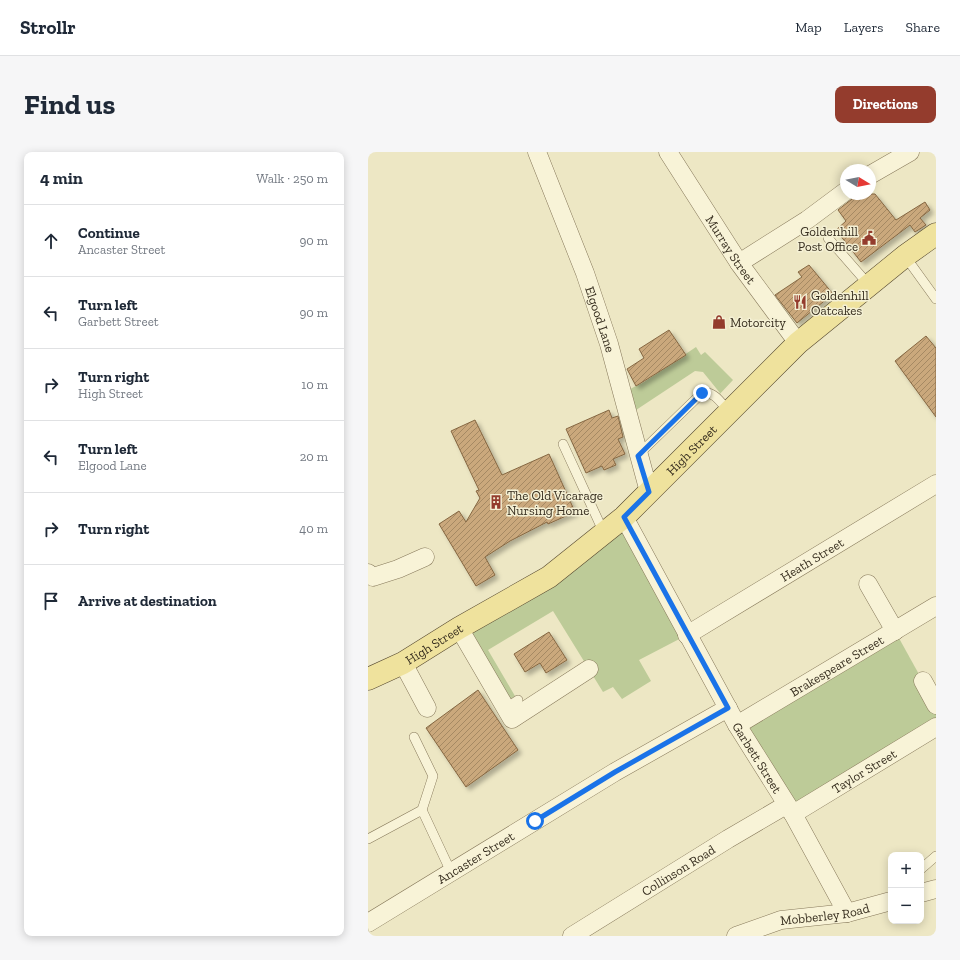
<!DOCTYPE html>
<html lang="en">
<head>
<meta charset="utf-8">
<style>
  :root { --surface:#fff; --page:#f6f6f7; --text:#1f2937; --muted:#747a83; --line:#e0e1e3; --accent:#943c2d }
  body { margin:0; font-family:"Zilla Slab",serif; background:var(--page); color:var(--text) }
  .controls { position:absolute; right:12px; bottom:12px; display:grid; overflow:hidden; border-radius:8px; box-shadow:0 2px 10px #0003 }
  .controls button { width:36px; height:36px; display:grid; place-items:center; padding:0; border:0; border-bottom:1px solid var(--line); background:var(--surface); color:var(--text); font:20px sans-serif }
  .compass { position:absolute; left:472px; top:12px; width:36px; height:36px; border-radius:50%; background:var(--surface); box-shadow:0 2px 10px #0003; rotate:100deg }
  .stop { position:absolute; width:12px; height:12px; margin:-9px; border:3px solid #1a73e8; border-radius:50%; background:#fff }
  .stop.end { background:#1a73e8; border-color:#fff; box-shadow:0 1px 4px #0008 }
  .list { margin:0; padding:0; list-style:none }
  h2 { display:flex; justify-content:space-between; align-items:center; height:52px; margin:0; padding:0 16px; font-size:17px }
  h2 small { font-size:13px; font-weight:400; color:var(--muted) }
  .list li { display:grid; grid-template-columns:26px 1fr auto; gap:12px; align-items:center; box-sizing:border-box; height:72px; padding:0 16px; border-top:1px solid var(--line) }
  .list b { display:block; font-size:15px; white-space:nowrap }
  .list p { margin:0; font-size:13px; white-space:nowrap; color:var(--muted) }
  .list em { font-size:13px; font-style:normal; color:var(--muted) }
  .icon { flex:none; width:22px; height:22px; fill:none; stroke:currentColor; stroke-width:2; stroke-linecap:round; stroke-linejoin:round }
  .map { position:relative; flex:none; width:568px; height:784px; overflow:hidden; border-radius:8px }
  header { display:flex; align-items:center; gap:24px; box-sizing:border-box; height:56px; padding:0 20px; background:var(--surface); border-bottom:1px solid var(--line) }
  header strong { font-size:19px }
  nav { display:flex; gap:22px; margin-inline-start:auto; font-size:14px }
  .intro { display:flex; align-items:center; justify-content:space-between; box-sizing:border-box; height:96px; padding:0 24px }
  h1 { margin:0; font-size:28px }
  .button { padding:10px 18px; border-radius:8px; background:var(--accent); color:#fff; font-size:14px; font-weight:700 }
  main { display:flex; gap:24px; padding:0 24px }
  aside { flex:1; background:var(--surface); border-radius:8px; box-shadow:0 2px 10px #0003 }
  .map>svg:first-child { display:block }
  .green { fill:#bdcb98 }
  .building { fill:url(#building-hatch); stroke:#856742; filter:url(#shadow) }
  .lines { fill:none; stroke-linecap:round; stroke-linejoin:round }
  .lane-casing { stroke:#87795b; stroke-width:10 }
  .street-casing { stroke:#87795b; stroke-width:19 }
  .primary-casing { stroke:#55472f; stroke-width:23 }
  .lane { stroke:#f8f3d7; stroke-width:9 }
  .street { stroke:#f8f3d7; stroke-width:18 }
  .primary { stroke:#efe29d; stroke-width:22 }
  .route { stroke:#1a73e8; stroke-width:5 }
  .labels { text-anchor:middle; stroke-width:3; stroke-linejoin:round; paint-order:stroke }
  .poi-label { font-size:13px; fill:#372e1f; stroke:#f4f0d4; text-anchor:start }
  .street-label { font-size:13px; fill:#372e1f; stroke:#f4f0d4 }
</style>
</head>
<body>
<header>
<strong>Strollr</strong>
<nav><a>Map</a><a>Layers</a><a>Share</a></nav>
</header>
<div class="intro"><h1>Find us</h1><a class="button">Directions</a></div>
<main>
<aside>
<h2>4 min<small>Walk · 250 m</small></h2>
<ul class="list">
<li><svg class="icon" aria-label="ahead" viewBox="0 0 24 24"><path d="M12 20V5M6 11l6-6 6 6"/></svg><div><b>Continue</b><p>Ancaster Street</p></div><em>90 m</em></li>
<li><svg class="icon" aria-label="left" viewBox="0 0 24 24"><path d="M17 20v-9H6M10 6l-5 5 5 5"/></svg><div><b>Turn left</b><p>Garbett Street</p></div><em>90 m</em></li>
<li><svg class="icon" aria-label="right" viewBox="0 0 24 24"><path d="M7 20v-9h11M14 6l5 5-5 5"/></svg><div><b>Turn right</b><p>High Street</p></div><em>10 m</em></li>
<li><svg class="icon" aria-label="left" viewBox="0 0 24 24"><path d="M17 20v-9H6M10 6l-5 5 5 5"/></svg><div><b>Turn left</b><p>Elgood Lane</p></div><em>20 m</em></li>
<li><svg class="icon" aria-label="right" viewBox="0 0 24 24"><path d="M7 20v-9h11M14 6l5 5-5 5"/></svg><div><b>Turn right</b></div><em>40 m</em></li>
<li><svg class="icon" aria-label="arrive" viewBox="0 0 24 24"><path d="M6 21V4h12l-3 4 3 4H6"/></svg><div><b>Arrive at destination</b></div></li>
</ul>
</aside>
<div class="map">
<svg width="568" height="784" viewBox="0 0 568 784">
  <defs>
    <pattern id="building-hatch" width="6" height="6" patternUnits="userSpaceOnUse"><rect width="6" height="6" fill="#caa87b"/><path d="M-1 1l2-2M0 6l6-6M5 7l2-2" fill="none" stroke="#a58964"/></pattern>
    <filter id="shadow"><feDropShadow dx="3.5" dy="3.5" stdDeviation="2" flood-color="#0004"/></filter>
  </defs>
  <rect width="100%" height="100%" fill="#ede7c4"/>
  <g class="green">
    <path d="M 328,195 L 333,203 L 337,200 L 365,228 L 349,245 L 352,241 L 335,220 L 327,219 L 265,260 L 260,238 L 276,230 Z"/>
    <path d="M 259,371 L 319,483 L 271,508 L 283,529 L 254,547 L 245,535 L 235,540 L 185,459 L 120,498 L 147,544 L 135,552 L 94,481 Z"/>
    <path d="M 527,479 L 568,553 L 568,575 L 425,662 L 369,573 Z"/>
  </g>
  <g class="building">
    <path d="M 488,42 L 507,42 L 528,68 L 557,50 L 562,58 L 552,66 L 558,73 L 547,80 L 542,73 L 493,110 L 468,78 L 478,69 L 470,58 L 484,47 Z"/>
    <path d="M 441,113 L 465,142 L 429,171 L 407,143 L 434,125 L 430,120 Z"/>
    <path d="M 301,178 L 318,203 L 268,234 L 259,217 L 276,206 L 271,197 Z"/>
    <path d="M 558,184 L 568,196 L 568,265 L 527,209 Z"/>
    <path d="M 241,258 L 244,266 L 250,264 L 255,285 L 250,287 L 257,302 L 245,307 L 248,313 L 236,318 L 234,314 L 218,321 L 198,277 Z"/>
    <path d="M 107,268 L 134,323 L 181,302 L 207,360 L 180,372 L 179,370 L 142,389 L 117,405 L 127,423 L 108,434 L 71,372 L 91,359 L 98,370 L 112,346 L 108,339 L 111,338 L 83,279 Z"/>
    <path d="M 181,480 L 199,508 L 178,521 L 172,511 L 157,520 L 146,502 Z"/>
    <path d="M 110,538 L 150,598 L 98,635 L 58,576 Z"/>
  </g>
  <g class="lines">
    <defs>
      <g id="lane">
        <path d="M 460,86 L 501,133"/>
        <path d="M 537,104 L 568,147"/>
        <path d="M 195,292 L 236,381"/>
        <path d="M 270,303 L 334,241 C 347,239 353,251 361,260"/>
        <path d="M 138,556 L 150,548"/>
        <path d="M 46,585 L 65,624 L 54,658"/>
        <path d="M 0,687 L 54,658 L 83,720"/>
        <path d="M 553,717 L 568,704"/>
      </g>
      <g id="street">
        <path id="s1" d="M 169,0 L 217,121 L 241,192 L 281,340"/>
        <path id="s2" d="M 300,0 L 371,111 L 430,191"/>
        <path d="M 502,23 L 542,0"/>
        <path d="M 371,111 L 439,68 L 478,39"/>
        <path id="s3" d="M 256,365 L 369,573 L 425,662 L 479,761"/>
        <path d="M 0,421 L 5,425 L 30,417 L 57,405"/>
        <path d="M 500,432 L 527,479"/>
        <path d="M 91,476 L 144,567 L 221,517"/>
        <path id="s4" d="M 319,483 L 568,332"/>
        <path d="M 35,511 L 59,556"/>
        <path d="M 555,529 L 568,553"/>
        <path id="s5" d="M 369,573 L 568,454"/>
        <path id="s6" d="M 425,662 L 568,575"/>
        <path d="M 553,741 L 568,737"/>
        <path id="s7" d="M 0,771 L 247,620 L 360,556"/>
        <path id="s8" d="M 204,784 L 360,687 L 418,653"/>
        <path id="s9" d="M 368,784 L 413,768 L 479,761 L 523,749"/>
      </g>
      <g id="primary">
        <path id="s10" d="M 0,527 L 35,511 L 91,476 L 181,425 L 256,365 L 430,191 L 537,104 L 568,82"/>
      </g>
    </defs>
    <use href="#lane" class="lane-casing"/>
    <use href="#street" class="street-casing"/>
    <use href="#primary" class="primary-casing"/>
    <use href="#lane" class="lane"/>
    <use href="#street" class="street"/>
    <use href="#primary" class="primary"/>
  </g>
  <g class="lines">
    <path class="route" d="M 167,669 L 247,620 L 360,556 L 256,365 L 281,340 L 270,304 L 334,241"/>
  </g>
  <defs>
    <symbol id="civic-bare" viewBox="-9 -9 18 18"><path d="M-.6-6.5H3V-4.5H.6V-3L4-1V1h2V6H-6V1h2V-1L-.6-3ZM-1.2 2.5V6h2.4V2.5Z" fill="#943c2d" stroke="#f4f0d4" stroke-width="2.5" paint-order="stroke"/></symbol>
    <symbol id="restaurant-bare" viewBox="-9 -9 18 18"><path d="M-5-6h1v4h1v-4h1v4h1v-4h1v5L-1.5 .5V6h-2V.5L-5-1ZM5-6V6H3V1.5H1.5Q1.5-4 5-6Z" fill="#943c2d" stroke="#f4f0d4" stroke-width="2.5" paint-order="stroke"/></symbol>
    <symbol id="shop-bare" viewBox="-9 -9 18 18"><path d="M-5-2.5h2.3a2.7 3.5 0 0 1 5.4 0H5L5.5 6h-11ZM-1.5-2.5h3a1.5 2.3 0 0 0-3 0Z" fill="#943c2d" stroke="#f4f0d4" stroke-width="2.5" paint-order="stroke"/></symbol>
    <symbol id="building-bare" viewBox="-9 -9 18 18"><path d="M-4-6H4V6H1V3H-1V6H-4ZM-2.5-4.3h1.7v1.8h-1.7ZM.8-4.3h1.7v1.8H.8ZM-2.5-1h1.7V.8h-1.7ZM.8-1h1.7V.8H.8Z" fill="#943c2d" stroke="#f4f0d4" stroke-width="2.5" paint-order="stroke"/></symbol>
  </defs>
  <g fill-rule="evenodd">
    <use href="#civic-bare" x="491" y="76" width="20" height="20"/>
    <use href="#restaurant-bare" x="422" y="140" width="20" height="20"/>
    <use href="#shop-bare" x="341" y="160" width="20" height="20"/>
    <use href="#building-bare" x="118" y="340" width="20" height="20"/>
  </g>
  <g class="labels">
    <g class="poi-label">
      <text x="490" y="84" text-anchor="end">Goldenhill<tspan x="490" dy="15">Post Office</tspan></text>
      <text x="443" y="148">Goldenhill<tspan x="443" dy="15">Oatcakes</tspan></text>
      <text x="362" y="175">Motorcity</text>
      <text x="139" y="348">The Old Vicarage<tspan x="139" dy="15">Nursing Home</tspan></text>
    </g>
    <g class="street-label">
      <text dy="5" stroke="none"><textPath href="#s2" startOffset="116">Murray Street</textPath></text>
      <text dy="5" stroke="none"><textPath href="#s1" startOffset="179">Elgood Lane</textPath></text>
      <text dy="5" stroke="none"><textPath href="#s10" startOffset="399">High Street</textPath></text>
      <text dy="5" stroke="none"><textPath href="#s4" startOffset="146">Heath Street</textPath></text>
      <text dy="5" stroke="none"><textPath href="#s10" startOffset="75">High Street</textPath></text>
      <text dy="5" stroke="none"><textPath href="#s5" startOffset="116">Brakespeare Street</textPath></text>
      <text dy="5" stroke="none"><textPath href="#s3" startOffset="275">Garbett Street</textPath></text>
      <text dy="5" stroke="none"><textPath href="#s6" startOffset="83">Taylor Street</textPath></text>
      <text dy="5" stroke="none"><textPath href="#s7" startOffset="126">Ancaster Street</textPath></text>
      <text dy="5" stroke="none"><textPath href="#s8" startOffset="125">Collinson Road</textPath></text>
      <text dy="5" stroke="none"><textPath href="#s9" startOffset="92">Mobberley Road</textPath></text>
    </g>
  </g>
</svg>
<div class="controls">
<button>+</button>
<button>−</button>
</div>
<svg class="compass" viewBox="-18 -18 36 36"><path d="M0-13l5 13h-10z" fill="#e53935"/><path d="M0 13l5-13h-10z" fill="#747a83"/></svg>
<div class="stop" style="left:167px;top:669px"></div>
<div class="stop end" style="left:334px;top:241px"></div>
</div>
</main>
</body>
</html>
